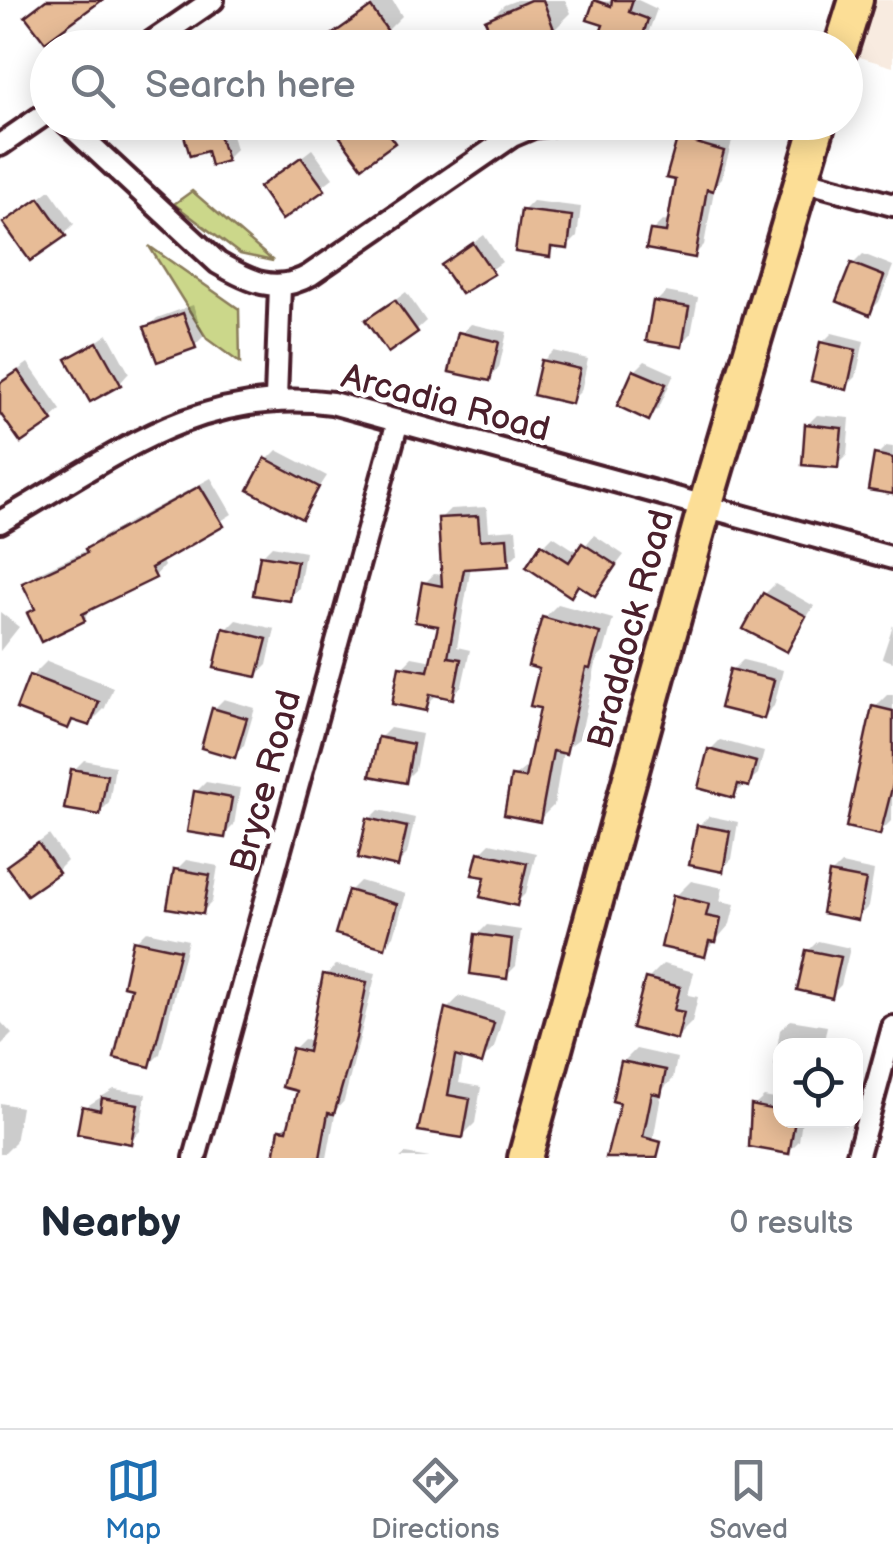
<!DOCTYPE html>
<html lang="en">
<head>
<meta charset="utf-8">
<style>
  :root { --surface:#fff; --page:#f2f2f3; --text:#1f2937; --muted:#747a83; --line:#e0e1e3; --accent:#1f6fb2 }
  body { margin:0; font-family:"Balsamiq Sans",sans-serif; background:var(--page); color:var(--text) }
  .controls { position:absolute; right:30px; bottom:30px; display:grid; overflow:hidden; border-radius:20px; box-shadow:0 5px 25px #0003 }
  .controls button { width:90px; height:90px; display:grid; place-items:center; padding:0; border:0; border-bottom:2px solid var(--line); background:var(--surface); color:var(--text); font:50px sans-serif }
  .list { margin:0; padding:0; list-style:none }
  h2 { display:flex; justify-content:space-between; align-items:center; height:130px; margin:0; padding:0 40px; font-size:42px }
  h2 small { font-size:32px; font-weight:400; color:var(--muted) }
  .icon { flex:none; width:55px; height:55px; fill:none; stroke:currentColor; stroke-width:2; stroke-linecap:round; stroke-linejoin:round }
  .map { position:relative; flex:none; width:893px; height:1158px; overflow:hidden }
  .search { position:absolute; background:var(--surface); box-shadow:0 5px 25px #0003; left:30px; right:30px; top:30px; height:110px; display:flex; align-items:center; gap:25px; box-sizing:border-box; padding:0 35px; border-radius:55px; color:var(--muted); font-size:38px }
  .sheet { height:270px; background:var(--surface) }
  nav { display:flex; justify-content:space-around; align-items:center; box-sizing:border-box; height:140px; border-top:2px solid var(--line); background:var(--surface); font-size:28px; color:var(--muted) }
  nav a { display:grid; justify-items:center; gap:5px }
  nav .on { color:var(--accent) }
  .map>svg:first-child { display:block }
  .built { fill:#f8ebe0 }
  .green { fill:#cbd78a; stroke:#8a7b5a; stroke-width:2.5 }
  .shadow { fill:#0003 }
  .building { fill:#e7bc97; stroke:#4a1f2b; stroke-width:2.5 }
  .lines { fill:none; stroke-linecap:round; stroke-linejoin:round }
  .minor-casing { stroke:#4a1f2b; stroke-width:28 }
  .primary-casing { stroke:#4a1f2b; stroke-width:40 }
  .minor { stroke:#fff; stroke-width:20 }
  .primary { stroke:#fcde96; stroke-width:32 }
  .labels { text-anchor:middle; stroke-width:10; stroke-linejoin:round; paint-order:stroke }
  .street-label { font-size:35px; fill:#4a1f2b; stroke:#fff }
</style>
</head>
<body>
<div class="map">
<svg width="893" height="1158" viewBox="0 0 893 1158">
  <rect width="100%" height="100%" fill="#fff"/>
  <filter id="ink" filterUnits="userSpaceOnUse"><feTurbulence type="fractalNoise" baseFrequency=".01" numOctaves="2"/><feDisplacementMap in="SourceGraphic" scale="20" xChannelSelector="R" yChannelSelector="G"/><feConvolveMatrix kernelMatrix="1 2 1 2 8 2 1 2 1" color-interpolation-filters="sRGB"/></filter>
  <g filter="url(#ink)">
    <path class="built" d="M 866,0 L 893,0 L 893,67 L 849,54 Z"/>
    <g class="green">
      <path d="M 192,191 L 273,261 L 240,254 L 174,204 Z"/>
      <path d="M 149,246 L 239,309 L 240,363 L 207,339 Z"/>
    </g>
    <g class="shadow">
      <path d="M 379,0 L 392,0 L 402,16 L 387,31 L 316,48 Z"/>
      <path d="M 517,0 L 565,0 L 571,13 L 556,28 L 514,48 L 464,48 L 492,28 L 488,21 L 504,5 Z"/>
      <path d="M 638,0 L 657,9 L 646,39 L 638,48 L 630,48 L 601,38 L 606,23 L 596,2 Z"/>
      <path d="M 279,36 L 287,48 L 262,48 Z"/>
      <path d="M 182,122 L 228,122 L 236,149 L 226,159 Z"/>
      <path d="M 360,122 L 397,122 L 403,131 L 362,164 Z"/>
      <path d="M 690,129 L 732,141 L 722,178 L 715,185 L 704,245 L 694,255 L 652,231 L 662,221 L 670,222 L 680,139 Z"/>
      <path d="M 312,149 L 333,178 L 283,216 L 262,187 Z"/>
      <path d="M 50,190 L 74,224 L 64,234 L 7,223 Z"/>
      <path d="M 533,201 L 581,207 L 577,237 L 567,247 L 557,245 L 549,254 L 523,211 Z"/>
      <path d="M 484,235 L 502,262 L 462,291 L 444,265 Z"/>
      <path d="M 863,254 L 893,266 L 879,302 L 869,312 L 853,264 Z"/>
      <path d="M 406,292 L 426,321 L 416,330 L 369,320 Z"/>
      <path d="M 666,292 L 698,298 L 691,334 L 681,344 L 656,302 Z"/>
      <path d="M 193,305 L 204,336 L 194,346 L 147,328 L 157,318 Z"/>
      <path d="M 471,324 L 507,332 L 499,368 L 489,378 L 461,334 Z"/>
      <path d="M 832,333 L 864,341 L 856,377 L 846,387 L 822,343 Z"/>
      <path d="M 108,334 L 129,373 L 120,383 L 69,360 Z"/>
      <path d="M 553,351 L 588,359 L 581,391 L 571,401 L 543,361 Z"/>
      <path d="M 645,361 L 674,374 L 659,408 L 649,418 L 635,371 Z"/>
      <path d="M 28,363 L 61,410 L 51,419 L 0,409 L 0,383 Z"/>
      <path d="M 817,415 L 850,418 L 847,455 L 837,465 L 807,425 Z"/>
      <path d="M 886,446 L 893,447 L 893,492 L 876,456 Z"/>
      <path d="M 277,450 L 327,476 L 301,516 L 267,460 Z"/>
      <path d="M 211,478 L 232,514 L 161,559 L 164,566 L 155,576 L 93,606 L 84,619 L 30,613 L 36,607 L 25,584 L 35,574 L 87,550 L 98,539 Z"/>
      <path d="M 487,507 L 489,531 L 516,529 L 518,553 L 508,563 L 471,566 L 457,647 L 470,650 L 462,686 L 452,696 L 437,693 L 426,709 L 402,667 L 412,657 L 433,661 L 441,624 L 424,584 L 434,574 L 444,575 L 440,519 L 450,509 Z"/>
      <path d="M 594,535 L 624,555 L 595,593 L 580,584 L 570,594 L 543,546 L 553,536 L 579,553 Z"/>
      <path d="M 272,546 L 305,552 L 299,588 L 289,598 L 262,556 Z"/>
      <path d="M 775,584 L 814,606 L 786,649 L 765,594 Z"/>
      <path d="M 558,604 L 613,619 L 604,652 L 597,659 L 580,738 L 563,751 L 554,805 L 540,819 L 514,777 L 531,763 L 543,706 L 544,618 Z"/>
      <path d="M 0,612 L 19,627 L 0,651 Z"/>
      <path d="M 236,620 L 275,629 L 267,665 L 257,675 L 226,630 Z"/>
      <path d="M 893,625 L 893,662 L 882,658 Z"/>
      <path d="M 743,660 L 783,670 L 774,706 L 764,716 L 733,670 Z"/>
      <path d="M 47,661 L 113,687 L 105,708 L 89,724 L 76,718 L 68,726 L 31,677 Z"/>
      <path d="M 888,694 L 893,695 L 892,820 L 879,833 L 875,707 Z"/>
      <path d="M 224,699 L 255,708 L 244,745 L 234,755 L 214,709 Z"/>
      <path d="M 390,728 L 422,734 L 415,770 L 405,780 L 380,738 Z"/>
      <path d="M 720,740 L 764,752 L 758,774 L 733,795 L 710,750 Z"/>
      <path d="M 84,760 L 115,766 L 109,803 L 99,813 L 74,770 Z"/>
      <path d="M 206,782 L 240,788 L 234,825 L 224,835 L 196,792 Z"/>
      <path d="M 379,810 L 415,818 L 407,854 L 397,864 L 369,820 Z"/>
      <path d="M 709,816 L 738,822 L 732,859 L 722,869 L 699,826 Z"/>
      <path d="M 49,835 L 67,861 L 57,871 L 19,857 Z"/>
      <path d="M 490,843 L 536,853 L 526,893 L 516,903 L 488,875 L 480,853 Z"/>
      <path d="M 186,860 L 218,866 L 212,902 L 202,912 L 176,870 Z"/>
      <path d="M 841,864 L 874,871 L 868,907 L 858,917 L 831,874 Z"/>
      <path d="M 360,881 L 406,894 L 394,936 L 384,946 L 350,891 Z"/>
      <path d="M 691,881 L 723,888 L 720,901 L 735,904 L 730,924 L 704,954 L 675,897 Z"/>
      <path d="M 487,925 L 521,930 L 516,966 L 506,976 L 477,935 Z"/>
      <path d="M 146,931 L 188,940 L 160,1054 L 150,1064 L 134,986 L 136,941 Z"/>
      <path d="M 818,941 L 850,948 L 841,985 L 831,995 L 808,951 Z"/>
      <path d="M 663,964 L 694,972 L 688,995 L 698,997 L 692,1022 L 676,1038 L 648,979 Z"/>
      <path d="M 336,965 L 376,973 L 344,1101 L 336,1110 L 327,1158 L 277,1158 L 282,1130 L 292,1120 L 300,1089 L 294,1049 L 304,1039 L 312,1041 L 326,975 Z"/>
      <path d="M 460,996 L 505,1010 L 494,1048 L 481,1061 L 464,1056 L 459,1083 L 481,1087 L 475,1123 L 462,1136 L 421,1129 L 447,1009 Z"/>
      <path d="M 790,1020 L 827,1026 L 823,1046 L 780,1046 L 780,1067 L 774,1066 L 780,1030 Z"/>
      <path d="M 0,1021 L 12,1034 L 0,1046 Z"/>
      <path d="M 636,1049 L 677,1058 L 673,1079 L 662,1090 L 650,1158 L 608,1158 L 623,1101 L 623,1062 Z"/>
      <path d="M 114,1089 L 146,1094 L 140,1131 L 130,1141 L 84,1108 Z"/>
      <path d="M 764,1097 L 780,1100 L 780,1120 L 802,1120 L 799,1141 L 789,1151 L 754,1106 Z"/>
      <path d="M 0,1103 L 21,1107 L 15,1143 L 5,1153 L 0,1153 Z"/>
      <path d="M 405,1154 L 430,1158 L 400,1158 Z"/>
    </g>
    <g class="building">
      <path d="M 46,0 L 102,0 L 45,42 L 25,16 Z"/>
      <path d="M 530,0 L 543,0 L 555,32 L 520,48 L 467,48 L 490,31 L 485,20 Z"/>
      <path d="M 594,0 L 611,6 L 612,0 L 633,0 L 629,12 L 648,19 L 639,48 L 598,39 L 603,25 L 587,20 Z"/>
      <path d="M 371,7 L 389,33 L 368,48 L 313,48 Z"/>
      <path d="M 180,122 L 215,122 L 227,161 L 211,166 L 207,151 L 190,156 Z"/>
      <path d="M 360,122 L 380,122 L 395,143 L 362,167 L 340,137 Z"/>
      <path d="M 680,128 L 699,133 L 696,143 L 724,151 L 713,191 L 707,189 L 695,258 L 646,249 L 650,230 L 666,232 L 675,180 L 666,178 Z"/>
      <path d="M 301,157 L 325,190 L 282,220 L 259,187 Z"/>
      <path d="M 39,198 L 66,236 L 30,261 L 3,223 Z"/>
      <path d="M 521,210 L 572,216 L 568,249 L 551,247 L 550,257 L 515,252 Z"/>
      <path d="M 473,243 L 494,274 L 461,294 L 441,265 Z"/>
      <path d="M 851,263 L 884,276 L 870,315 L 836,301 Z"/>
      <path d="M 395,300 L 418,332 L 388,353 L 365,320 Z"/>
      <path d="M 653,301 L 689,307 L 682,347 L 646,341 Z"/>
      <path d="M 183,313 L 196,348 L 157,362 L 144,327 Z"/>
      <path d="M 458,332 L 499,342 L 490,381 L 449,372 Z"/>
      <path d="M 97,342 L 121,385 L 90,402 L 66,359 Z"/>
      <path d="M 820,342 L 856,350 L 847,390 L 811,381 Z"/>
      <path d="M 541,360 L 580,369 L 572,404 L 533,395 Z"/>
      <path d="M 633,370 L 666,384 L 649,421 L 617,406 Z"/>
      <path d="M 18,371 L 53,421 L 21,443 L 0,413 L 0,383 Z"/>
      <path d="M 805,424 L 842,428 L 838,468 L 802,465 Z"/>
      <path d="M 874,454 L 893,458 L 893,494 L 868,490 Z"/>
      <path d="M 265,458 L 319,487 L 302,519 L 248,490 Z"/>
      <path d="M 200,486 L 224,526 L 151,568 L 156,578 L 82,614 L 85,621 L 41,642 L 27,613 L 35,609 L 22,583 L 87,553 L 85,549 Z"/>
      <path d="M 478,516 L 480,540 L 507,538 L 509,566 L 464,569 L 448,657 L 461,659 L 453,699 L 430,694 L 426,711 L 392,704 L 399,666 L 428,671 L 438,626 L 415,622 L 422,582 L 442,586 L 438,518 Z"/>
      <path d="M 582,543 L 616,565 L 595,596 L 578,585 L 571,597 L 526,567 L 541,544 L 569,562 Z"/>
      <path d="M 260,555 L 297,561 L 290,601 L 253,595 Z"/>
      <path d="M 763,593 L 806,616 L 787,652 L 743,629 Z"/>
      <path d="M 542,617 L 600,633 L 590,669 L 586,668 L 566,754 L 553,751 L 540,822 L 504,815 L 511,776 L 525,778 L 540,708 L 530,706 L 539,669 L 528,666 Z"/>
      <path d="M 223,628 L 267,639 L 257,677 L 214,668 Z"/>
      <path d="M 730,669 L 774,680 L 764,719 L 720,708 Z"/>
      <path d="M 29,675 L 99,702 L 90,726 L 72,720 L 68,729 L 16,709 Z"/>
      <path d="M 872,706 L 893,711 L 893,784 L 880,835 L 846,827 Z"/>
      <path d="M 212,708 L 247,718 L 235,758 L 201,748 Z"/>
      <path d="M 378,737 L 413,744 L 406,783 L 370,776 Z"/>
      <path d="M 708,749 L 756,762 L 749,787 L 738,784 L 734,798 L 698,788 Z"/>
      <path d="M 71,769 L 107,775 L 100,815 L 64,809 Z"/>
      <path d="M 194,791 L 232,798 L 225,838 L 187,832 Z"/>
      <path d="M 367,818 L 407,827 L 398,867 L 358,858 Z"/>
      <path d="M 697,825 L 730,831 L 723,872 L 689,865 Z"/>
      <path d="M 38,843 L 59,873 L 27,895 L 6,866 Z"/>
      <path d="M 478,852 L 527,863 L 517,906 L 480,897 L 485,877 L 472,875 Z"/>
      <path d="M 174,869 L 210,875 L 203,914 L 167,908 Z"/>
      <path d="M 829,873 L 866,880 L 858,920 L 822,913 Z"/>
      <path d="M 348,890 L 397,904 L 385,948 L 335,934 Z"/>
      <path d="M 673,895 L 709,904 L 706,916 L 721,919 L 716,942 L 709,941 L 705,957 L 661,947 Z"/>
      <path d="M 475,934 L 512,939 L 507,979 L 470,974 Z"/>
      <path d="M 133,940 L 180,950 L 150,1067 L 114,1058 L 131,988 L 123,986 Z"/>
      <path d="M 806,950 L 841,957 L 832,998 L 797,990 Z"/>
      <path d="M 323,974 L 367,982 L 356,1038 L 334,1114 L 328,1113 L 320,1158 L 274,1158 L 279,1129 L 287,1130 L 297,1091 L 282,1087 L 292,1048 L 308,1052 Z"/>
      <path d="M 645,978 L 680,987 L 674,1010 L 684,1012 L 677,1040 L 632,1028 Z"/>
      <path d="M 445,1008 L 494,1023 L 482,1064 L 455,1056 L 448,1095 L 470,1099 L 463,1138 L 418,1131 Z"/>
      <path d="M 621,1061 L 666,1070 L 661,1095 L 652,1093 L 643,1137 L 661,1142 L 657,1158 L 606,1158 L 620,1103 L 612,1101 Z"/>
      <path d="M 102,1098 L 138,1104 L 131,1144 L 77,1134 L 82,1106 L 100,1110 Z"/>
      <path d="M 751,1105 L 780,1111 L 780,1120 L 795,1120 L 789,1154 L 749,1147 Z"/>
    </g>
    <g class="lines">
      <defs>
        <g id="minor">
          <path d="M 143,48 L 213,0"/>
          <path d="M 66,122 L 218,263 C 249,281 276,295 310,275 L 512,136 L 533,127 L 569,122"/>
          <path d="M 0,145 L 48,112"/>
          <path d="M 802,180 L 893,205"/>
          <path d="M 276,398 L 280,286"/>
          <path d="M 0,522 C 111,459 197,386 332,403 L 893,558"/>
          <path d="M 195,1158 L 398,421"/>
          <path d="M 857,1158 L 893,1027"/>
        </g>
        <g id="primary">
          <path d="M 841,48 L 856,0"/>
          <path d="M 525,1158 L 705,506 L 819,122"/>
        </g>
      </defs>
      <use href="#minor" class="minor-casing"/>
      <use href="#primary" class="primary-casing"/>
      <use href="#minor" class="minor"/>
      <use href="#primary" class="primary"/>
    </g>
  </g>
  <g class="labels">
    <g class="street-label">
      <text transform="translate(446 402) rotate(15)" y="12">Arcadia Road</text>
      <text transform="translate(630 629) rotate(-75)" y="12">Braddock Road</text>
      <text transform="translate(265 781) rotate(-75)" y="12">Bryce Road</text>
    </g>
  </g>
</svg>
<div class="controls">
<button><svg class="icon" aria-label="locate" viewBox="0 0 24 24"><circle cx="12" cy="12" r="6"/><path d="M12 2v4M12 18v4M2 12h4M18 12h4"/></svg></button>
</div>
<div class="search"><svg class="icon" aria-label="search" viewBox="0 0 24 24"><circle cx="10" cy="10" r="6"/><path d="M15 15l6 6"/></svg>Search here</div>
</div>
<section class="sheet">
<h2>Nearby<small>0 results</small></h2>
<ul class="list">
</ul>
</section>
<nav>
<a class="on"><svg class="icon" aria-label="map" viewBox="0 0 24 24"><path d="M3 6l6-2 6 2 6-2v14l-6 2-6-2-6 2zM9 4v14M15 6v14"/></svg>Map</a>
<a><svg class="icon" aria-label="directions" viewBox="0 0 24 24"><path d="M12 3l9 9-9 9-9-9zM9 14v-3h6M13 9l2 2-2 2"/></svg>Directions</a>
<a><svg class="icon" aria-label="saved" viewBox="0 0 24 24"><path d="M7 4h10v16l-5-4-5 4z"/></svg>Saved</a>
</nav>
</body>
</html>
